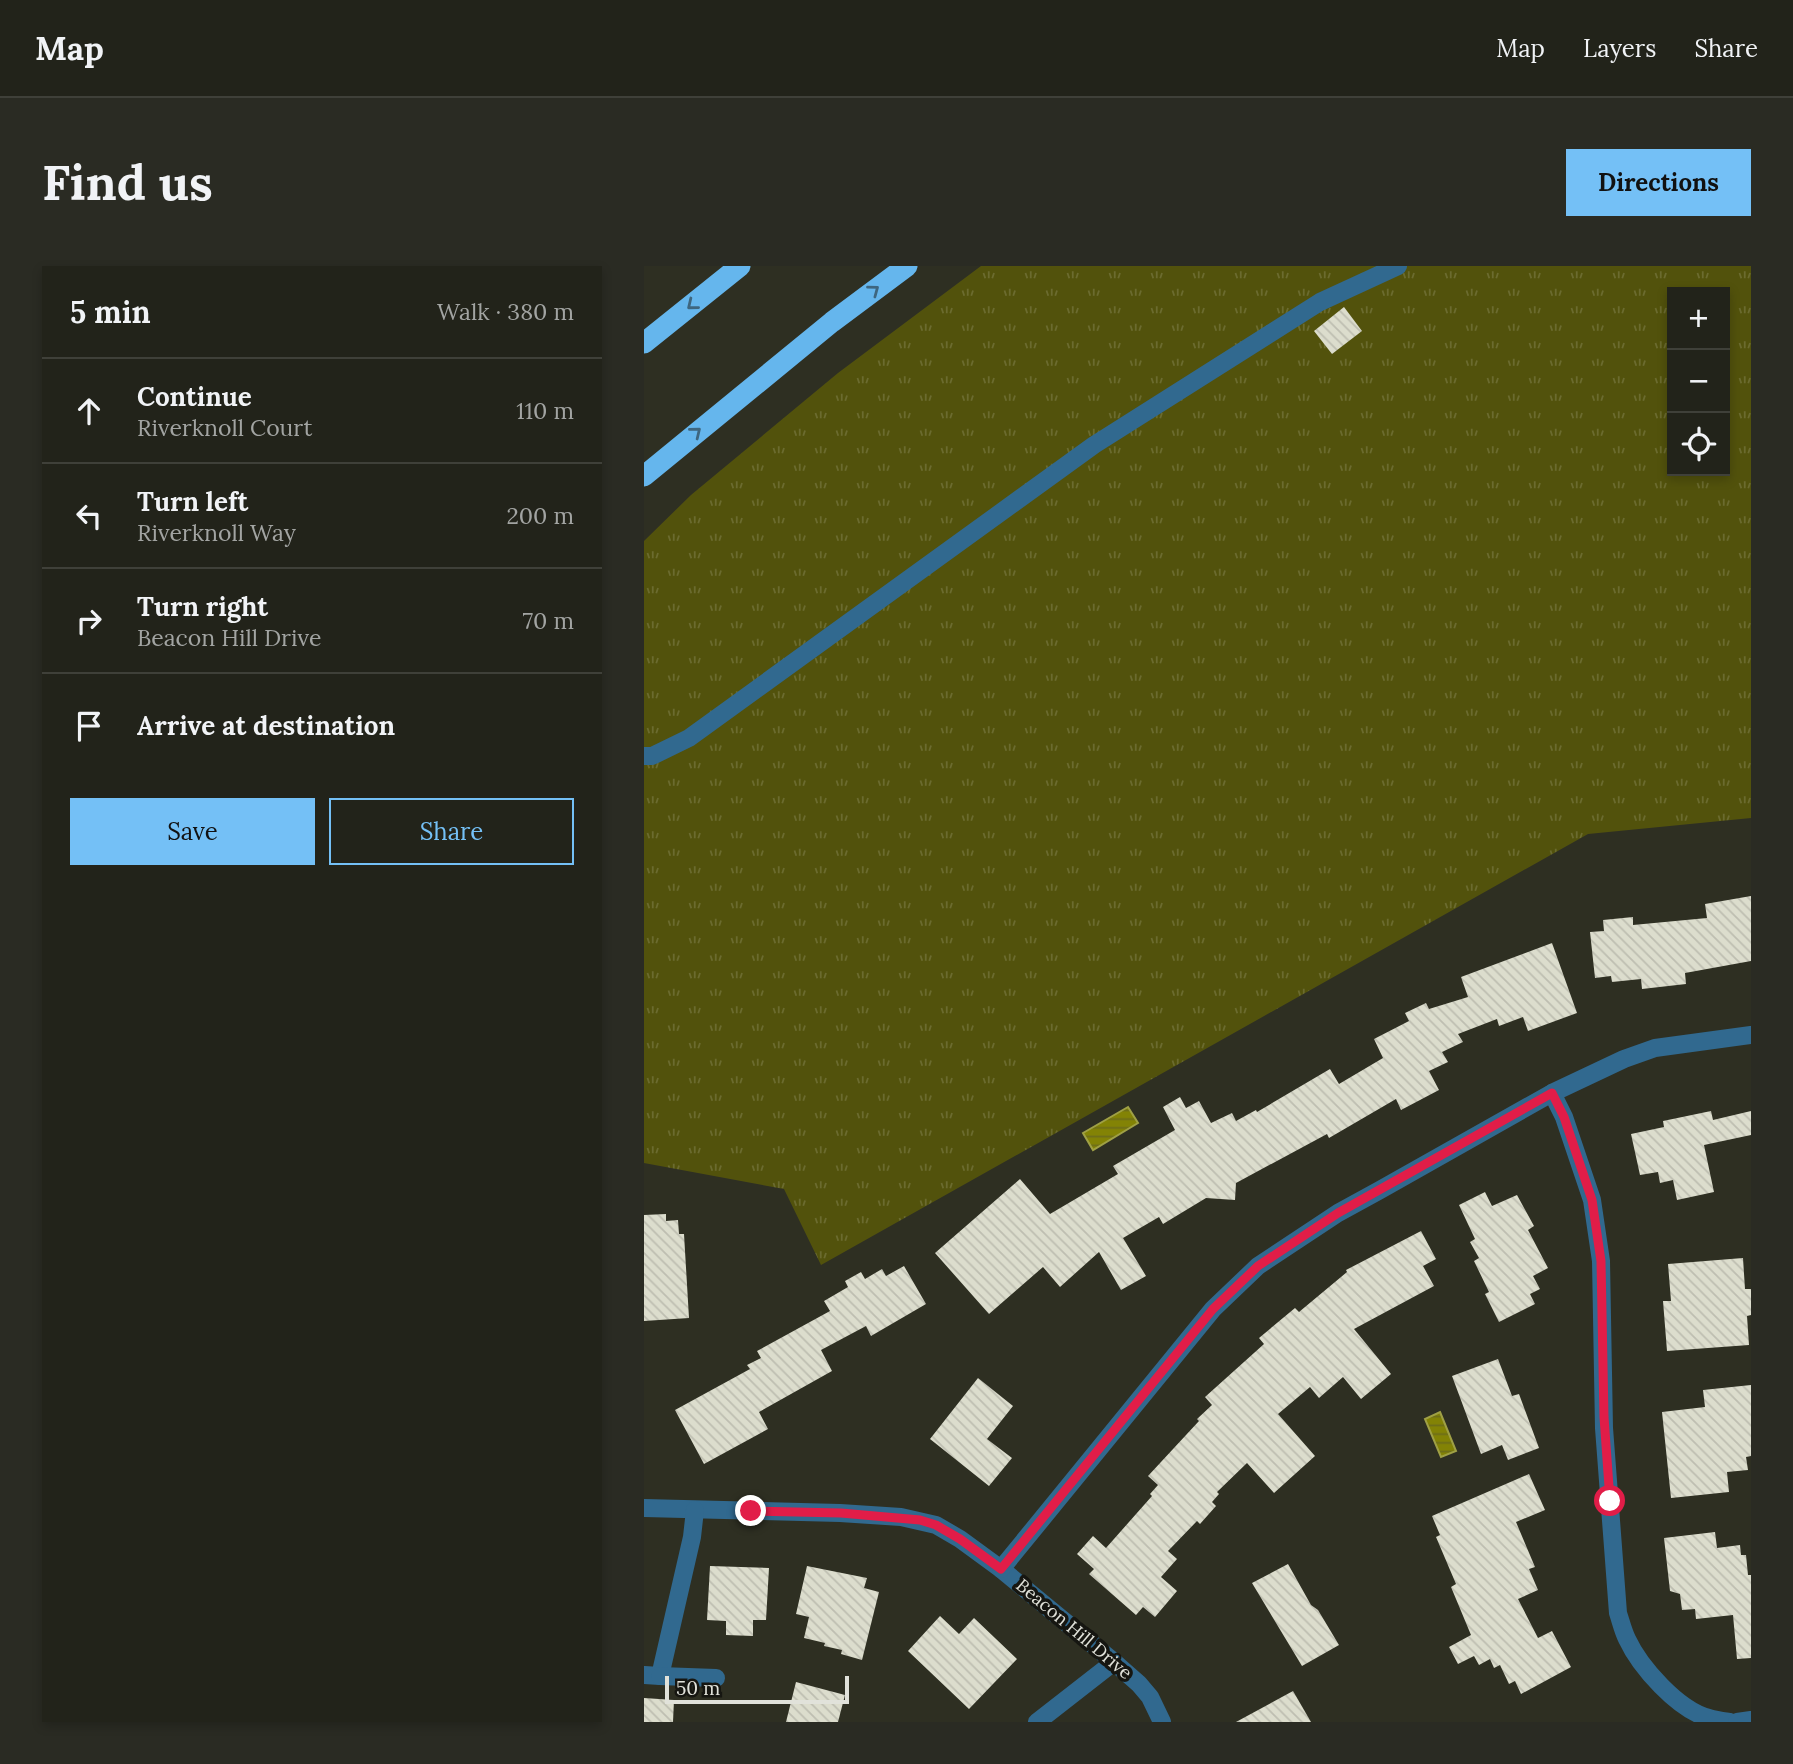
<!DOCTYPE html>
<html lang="en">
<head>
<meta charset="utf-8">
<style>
  :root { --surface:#22231a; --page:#2a2b23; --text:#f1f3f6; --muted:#a2a4a2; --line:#3f4039; --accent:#74c0f6 }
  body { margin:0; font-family:Lora,serif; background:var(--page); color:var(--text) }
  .controls { position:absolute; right:21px; top:21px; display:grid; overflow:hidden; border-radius:0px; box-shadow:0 4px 10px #0003 }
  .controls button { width:63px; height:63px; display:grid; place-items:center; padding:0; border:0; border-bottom:2px solid var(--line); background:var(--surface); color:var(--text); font:35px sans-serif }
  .scale { position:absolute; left:21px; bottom:18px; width:184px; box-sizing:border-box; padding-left:7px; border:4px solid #e1e2da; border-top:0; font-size:19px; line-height:24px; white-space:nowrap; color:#e1e2da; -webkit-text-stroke:5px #161611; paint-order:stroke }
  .stop { position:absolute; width:21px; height:21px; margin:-16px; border:5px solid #e11d48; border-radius:50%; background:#fff }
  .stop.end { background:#e11d48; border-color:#fff; box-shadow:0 2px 7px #0008 }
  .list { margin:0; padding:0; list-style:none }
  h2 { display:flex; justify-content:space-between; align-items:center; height:91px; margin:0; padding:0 28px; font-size:30px }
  h2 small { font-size:23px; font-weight:400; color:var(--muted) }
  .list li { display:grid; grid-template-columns:46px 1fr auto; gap:21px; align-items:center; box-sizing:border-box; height:105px; padding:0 28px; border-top:2px solid var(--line) }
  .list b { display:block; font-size:26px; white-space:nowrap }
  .list p { margin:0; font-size:23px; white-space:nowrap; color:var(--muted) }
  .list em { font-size:23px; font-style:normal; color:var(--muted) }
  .actions { display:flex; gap:14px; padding:21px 28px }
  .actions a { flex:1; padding:16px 0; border:2px solid var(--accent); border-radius:0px; text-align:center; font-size:24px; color:var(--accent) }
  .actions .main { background:var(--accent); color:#111 }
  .icon { flex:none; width:38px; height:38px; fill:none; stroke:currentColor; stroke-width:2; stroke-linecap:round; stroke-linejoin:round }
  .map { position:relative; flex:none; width:1107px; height:1456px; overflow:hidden; border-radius:0px }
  header { display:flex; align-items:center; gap:42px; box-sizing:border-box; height:98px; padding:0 35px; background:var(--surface); border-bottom:2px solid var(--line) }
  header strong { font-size:33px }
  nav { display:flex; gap:38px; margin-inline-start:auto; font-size:24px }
  .intro { display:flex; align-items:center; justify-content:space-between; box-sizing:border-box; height:168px; padding:0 42px }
  h1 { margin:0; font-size:49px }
  .button { padding:18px 32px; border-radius:0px; background:var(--accent); color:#111; font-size:24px; font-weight:700 }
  main { display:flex; gap:42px; padding:0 42px }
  aside { flex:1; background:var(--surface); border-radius:0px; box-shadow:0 4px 10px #0003 }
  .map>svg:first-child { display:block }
  .grass { fill:url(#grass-tufts); fill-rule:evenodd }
  .water { fill:url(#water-rules); stroke:#9fa045; stroke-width:2 }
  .building { fill:url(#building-back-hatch) }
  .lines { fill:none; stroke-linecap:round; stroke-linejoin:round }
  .minor { stroke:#31698f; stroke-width:18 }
  .highway { stroke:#65b6ed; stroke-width:21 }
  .oneway { stroke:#3e667f }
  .route { stroke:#e11d48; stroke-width:9 }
  .labels { text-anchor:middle; stroke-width:7; stroke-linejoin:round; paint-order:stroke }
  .street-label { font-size:18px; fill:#e1e2da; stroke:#161611 }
</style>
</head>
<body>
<header>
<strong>Map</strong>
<nav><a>Map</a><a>Layers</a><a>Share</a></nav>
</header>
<div class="intro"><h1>Find us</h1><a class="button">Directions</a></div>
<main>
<aside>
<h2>5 min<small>Walk · 380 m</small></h2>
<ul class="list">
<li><svg class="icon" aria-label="ahead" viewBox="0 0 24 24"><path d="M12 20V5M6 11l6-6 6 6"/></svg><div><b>Continue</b><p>Riverknoll Court</p></div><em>110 m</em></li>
<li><svg class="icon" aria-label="left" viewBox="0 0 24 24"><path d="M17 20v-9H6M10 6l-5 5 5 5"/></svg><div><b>Turn left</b><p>Riverknoll Way</p></div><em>200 m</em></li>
<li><svg class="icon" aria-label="right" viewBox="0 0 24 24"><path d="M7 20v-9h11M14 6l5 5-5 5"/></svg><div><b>Turn right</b><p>Beacon Hill Drive</p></div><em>70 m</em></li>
<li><svg class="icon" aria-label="arrive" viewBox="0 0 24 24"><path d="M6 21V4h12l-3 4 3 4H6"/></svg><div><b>Arrive at destination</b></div></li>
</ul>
<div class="actions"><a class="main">Save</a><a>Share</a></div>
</aside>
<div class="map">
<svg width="1107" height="1456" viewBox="0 0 1107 1456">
  <defs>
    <pattern id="grass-tufts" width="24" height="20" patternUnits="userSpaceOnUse" patternTransform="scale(1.75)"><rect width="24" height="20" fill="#52520c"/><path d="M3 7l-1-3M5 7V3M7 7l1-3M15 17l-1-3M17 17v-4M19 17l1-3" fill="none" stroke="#6b6b2f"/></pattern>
    <pattern id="water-rules" width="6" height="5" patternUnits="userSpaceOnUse" patternTransform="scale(1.75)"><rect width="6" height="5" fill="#838305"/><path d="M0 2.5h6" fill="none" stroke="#6d6d1a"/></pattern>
    <pattern id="building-back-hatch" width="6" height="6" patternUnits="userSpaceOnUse" patternTransform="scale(1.75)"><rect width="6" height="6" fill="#dcddcd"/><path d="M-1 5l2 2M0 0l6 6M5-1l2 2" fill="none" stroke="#bebeb1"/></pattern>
  </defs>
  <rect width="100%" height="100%" fill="#2e2f22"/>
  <path class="grass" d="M 337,0 L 1107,0 L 1107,552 L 944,568 L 177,999 L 140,923 L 0,897 L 0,275 L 47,229 L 194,107 ZM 1028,26 L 1081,26 L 1081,205 L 1028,205 Z"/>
  <g class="water">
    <path d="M 484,841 L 494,857 L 449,884 L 439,867 Z"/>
    <path d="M 796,1146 L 812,1185 L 797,1191 L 781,1153 Z"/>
  </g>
  <g class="building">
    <path d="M 700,41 L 718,65 L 688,88 L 670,65 Z"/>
    <path d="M 1107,630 L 1107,695 L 1041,707 L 1042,718 L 998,723 L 997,713 L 968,716 L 967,710 L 951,712 L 946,666 L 960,665 L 959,654 L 989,651 L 989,659 L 1063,652 L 1061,638 Z"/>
    <path d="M 908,677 L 933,747 L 884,765 L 879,751 L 855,760 L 853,753 L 814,768 L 819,776 L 798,786 L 804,796 L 785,805 L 795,824 L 757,844 L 752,833 L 685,872 L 683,868 L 592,917 L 591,934 L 562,932 L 519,958 L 515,951 L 479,972 L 502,1010 L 477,1024 L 455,986 L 416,1021 L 399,1001 L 345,1048 L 291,987 L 376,913 L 406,948 L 474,908 L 469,900 L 531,864 L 519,841 L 536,831 L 542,842 L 555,835 L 567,857 L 588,847 L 592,855 L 612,844 L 613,846 L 686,803 L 695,818 L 739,792 L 730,773 L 765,755 L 761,747 L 782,737 L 785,743 L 824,731 L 817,711 Z"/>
    <path d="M 1067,845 L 1069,854 L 1107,845 L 1107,869 L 1060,879 L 1070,926 L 1033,934 L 1029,914 L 1016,917 L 1014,906 L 996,909 L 987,868 L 1020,861 L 1019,855 Z"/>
    <path d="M 841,926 L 848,940 L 873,929 L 890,960 L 884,964 L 904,1002 L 889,1010 L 896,1023 L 886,1028 L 891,1038 L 855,1056 L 841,1028 L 845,1026 L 830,995 L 835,992 L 826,976 L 831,973 L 815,939 Z"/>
    <path d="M 22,948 L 22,955 L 34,954 L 35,968 L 40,968 L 45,1052 L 0,1055 L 0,949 Z"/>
    <path d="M 777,965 L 792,993 L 779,1000 L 790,1020 L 710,1063 L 747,1108 L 717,1133 L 699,1111 L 675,1132 L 666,1121 L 634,1148 L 671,1190 L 630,1227 L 603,1197 L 573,1226 L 575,1228 L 568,1236 L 572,1240 L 556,1258 L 553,1255 L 524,1285 L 533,1293 L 517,1311 L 533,1325 L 511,1351 L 499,1341 L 492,1349 L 445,1308 L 450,1303 L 433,1288 L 449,1270 L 462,1282 L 508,1230 L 506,1228 L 514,1219 L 504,1210 L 555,1155 L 553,1153 L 568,1139 L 561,1131 L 620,1078 L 615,1072 L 651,1042 L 655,1046 L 703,1006 L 702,1004 Z"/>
    <path d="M 1099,992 L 1101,1023 L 1107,1023 L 1107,1049 L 1103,1050 L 1105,1079 L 1023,1085 L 1019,1035 L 1027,1035 L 1024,998 Z"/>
    <path d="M 260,1000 L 282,1038 L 227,1070 L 222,1060 L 177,1084 L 188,1105 L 115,1146 L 124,1163 L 60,1198 L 31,1144 L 106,1103 L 103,1099 L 117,1092 L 113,1085 L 186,1045 L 180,1035 L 204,1021 L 201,1015 L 217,1006 L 221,1013 L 238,1003 L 242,1010 Z"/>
    <path d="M 854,1093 L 868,1130 L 875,1128 L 895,1182 L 864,1194 L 858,1179 L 837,1188 L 808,1110 Z"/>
    <path d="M 334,1112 L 369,1140 L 343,1173 L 368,1192 L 345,1220 L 286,1173 Z"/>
    <path d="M 1107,1119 L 1107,1190 L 1102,1191 L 1104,1204 L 1083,1206 L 1085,1226 L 1027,1232 L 1018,1146 L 1061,1141 L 1059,1124 Z"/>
    <path d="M 885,1208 L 901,1244 L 872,1256 L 891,1301 L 885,1303 L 894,1324 L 874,1333 L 894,1372 L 908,1365 L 927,1401 L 877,1428 L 871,1415 L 865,1418 L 856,1399 L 850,1402 L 846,1393 L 835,1399 L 830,1390 L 814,1398 L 805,1381 L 827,1369 L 807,1321 L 812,1318 L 792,1271 L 796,1269 L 788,1250 Z"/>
    <path d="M 1071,1266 L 1073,1282 L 1096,1279 L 1097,1289 L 1102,1289 L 1104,1309 L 1107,1309 L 1107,1392 L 1093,1393 L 1089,1349 L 1052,1353 L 1051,1343 L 1038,1344 L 1036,1328 L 1026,1325 L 1020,1272 Z"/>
    <path d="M 644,1298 L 667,1339 L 674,1344 L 695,1379 L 658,1400 L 608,1317 Z"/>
    <path d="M 66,1300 L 125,1302 L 122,1354 L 109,1354 L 109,1370 L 82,1369 L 82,1355 L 63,1354 Z"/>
    <path d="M 163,1300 L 223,1312 L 220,1322 L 235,1326 L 218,1394 L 197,1388 L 198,1384 L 180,1380 L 181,1377 L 160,1372 L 165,1351 L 152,1348 Z"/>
    <path d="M 296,1350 L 315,1368 L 330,1352 L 373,1393 L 325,1443 L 264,1385 Z"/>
    <path d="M 152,1416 L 201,1429 L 194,1456 L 142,1456 Z"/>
    <path d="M 649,1425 L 667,1456 L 592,1456 Z"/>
    <path d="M 0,1432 L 30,1434 L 29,1456 L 0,1456 Z"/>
  </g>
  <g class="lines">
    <g class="minor">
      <path d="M 0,490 L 8,490 L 45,472 L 450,179 L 676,36 L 754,0"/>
      <path d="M 908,827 L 920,851 L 948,934 L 957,995 L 960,1162 L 974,1347 C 977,1356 979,1365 983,1373 C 996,1401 1034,1444 1065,1452 C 1071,1454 1079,1455 1086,1456"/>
      <path d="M 0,1242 L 196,1247 L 257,1251 L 292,1259 L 316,1273 L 357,1303 L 470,1396 L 495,1418 L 506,1431 L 518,1456"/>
      <path d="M 357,1303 L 569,1043 L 614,1000 L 694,947 L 736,924 L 908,827 L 980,793 L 1011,782 L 1107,769"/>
      <path d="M 0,1409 L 16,1410 L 48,1271 L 51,1244"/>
      <path d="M 16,1410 L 72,1412"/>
      <path d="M 393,1456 L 470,1396"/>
      <path d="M 1093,1456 L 1107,1454"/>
    </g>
    <g class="highway">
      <path d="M 0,77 L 96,0"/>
      <path d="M 0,210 L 188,56 L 263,0"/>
    </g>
  </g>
  <defs><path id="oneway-chevron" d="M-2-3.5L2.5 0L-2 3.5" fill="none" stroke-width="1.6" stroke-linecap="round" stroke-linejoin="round" transform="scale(1.75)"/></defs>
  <g class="oneway">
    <use href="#oneway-chevron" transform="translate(230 24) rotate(-37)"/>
    <use href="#oneway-chevron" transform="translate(48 39) rotate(141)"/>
    <use href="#oneway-chevron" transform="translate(52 166) rotate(-39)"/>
  </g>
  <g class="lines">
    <path class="route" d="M 107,1245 L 197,1247 L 276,1254 L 292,1259 L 316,1273 L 357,1303 L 569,1043 L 614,1000 L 694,947 L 908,827 L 920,851 L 948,934 L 957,995 L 960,1151 L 966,1235"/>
  </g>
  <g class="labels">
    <g class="street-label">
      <text transform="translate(430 1363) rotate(40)" y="6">Beacon Hill Drive</text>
    </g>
  </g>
</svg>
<div class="controls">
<button>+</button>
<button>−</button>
<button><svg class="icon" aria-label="locate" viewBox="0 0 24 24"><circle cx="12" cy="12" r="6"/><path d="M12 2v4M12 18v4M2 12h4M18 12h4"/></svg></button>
</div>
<div class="scale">50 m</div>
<div class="stop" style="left:966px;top:1235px"></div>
<div class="stop end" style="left:107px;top:1245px"></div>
</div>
</main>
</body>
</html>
